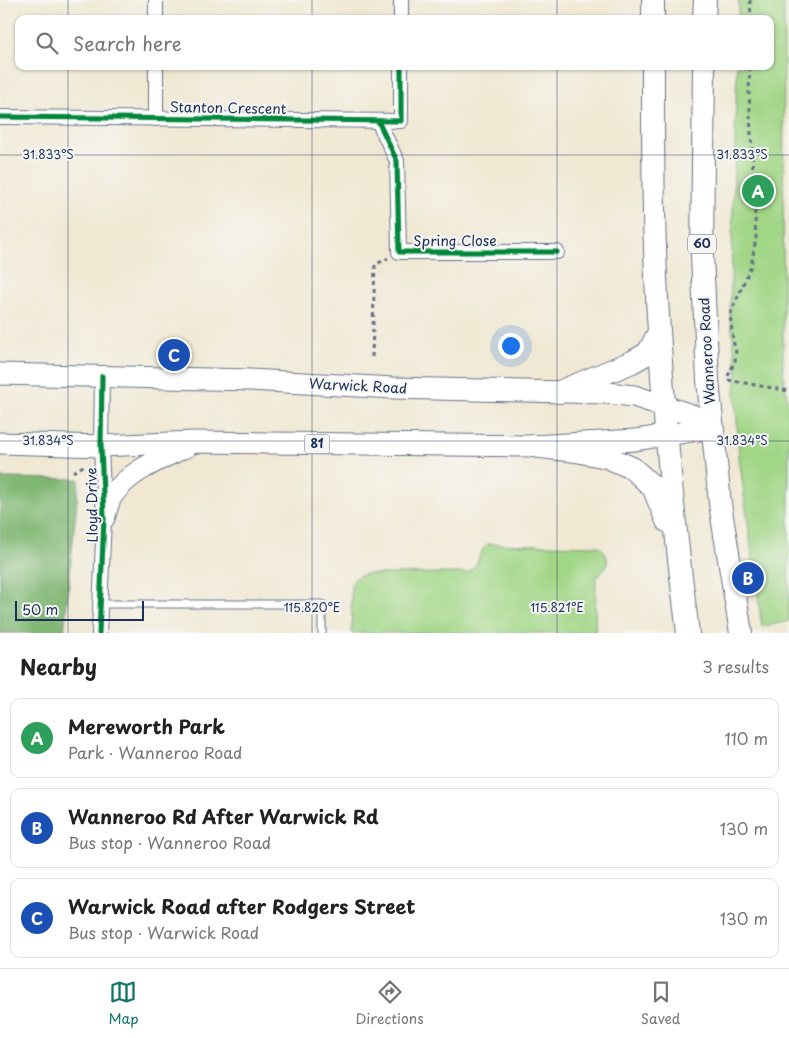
<!DOCTYPE html>
<html lang="en">
<head>
<meta charset="utf-8">
<style>
  :root { --surface:#fff; --page:#f2f2f2; --text:#222; --muted:#767676; --line:#e0e0e0; --accent:#0f766e }
  body { margin:0; font-family:"Playpen Sans",sans-serif; background:var(--page); color:var(--text) }
  .scale { position:absolute; left:15px; bottom:12px; width:129px; box-sizing:border-box; padding-left:5px; border:2px solid #1b2f5e; border-top:0; font-size:14px; line-height:18px; white-space:nowrap; color:#1b2f5e; -webkit-text-stroke:4px #f6f6f2; paint-order:stroke }
  .you { position:absolute; left:510px; top:345px; width:18px; height:18px; margin:-12px; border:4px solid #fff; border-radius:50%; background:#1a73e8; box-shadow:0 0 0 8px #1a73e833 }
  .badge { display:grid; place-items:center; width:32px; height:32px; border-radius:50%; background:var(--accent); color:#fff; font-size:16px; font-weight:700 }
  .pin { position:absolute; translate:-50% -50%; border:2px solid #fff; box-shadow:0 1px 5px #0006 }
  .list { margin:0; padding:0; list-style:none }
  h2 { display:flex; justify-content:space-between; align-items:center; height:65px; margin:0; padding:0 20px; font-size:21px }
  h2 small { font-size:16px; font-weight:400; color:var(--muted) }
  .list li { display:grid; grid-template-columns:32px 1fr auto; gap:15px; align-items:center; box-sizing:border-box; height:80px; margin:0 10px 10px; padding:0 10px; border:1px solid var(--line); border-radius:10px }
  .list b { display:block; font-size:19px; white-space:nowrap }
  .list p { margin:0; font-size:16px; white-space:nowrap; color:var(--muted) }
  .list em { font-size:16px; font-style:normal; color:var(--muted) }
  .icon { flex:none; width:28px; height:28px; fill:none; stroke:currentColor; stroke-width:2; stroke-linecap:round; stroke-linejoin:round }
  .map { position:relative; flex:none; width:789px; height:633px; overflow:hidden }
  .search { position:absolute; background:var(--surface); box-shadow:0 1px 4px #0004; left:15px; right:15px; top:15px; height:55px; display:flex; align-items:center; gap:12px; box-sizing:border-box; padding:0 18px; border-radius:10px; color:var(--muted); font-size:19px }
  .sheet { height:335px; background:var(--surface) }
  nav { display:flex; justify-content:space-around; align-items:center; box-sizing:border-box; height:70px; border-top:1px solid var(--line); background:var(--surface); font-size:14px; color:var(--muted) }
  nav a { display:grid; justify-items:center; gap:2px }
  nav .on { color:var(--accent) }
  .map>svg:first-child { display:block }
  .green { fill:#a1d686; stroke:#5e8272 }
  .forest { fill:#80b773; stroke:#4e7368 }
  .lines { fill:none; stroke-linecap:round; stroke-linejoin:round }
  .service-casing { stroke:#667087; stroke-width:9 }
  .minor-casing { stroke:#667087; stroke-width:16 }
  .primary-casing { stroke:#667087; stroke-width:23 }
  .trunk-casing { stroke:#667087; stroke-width:24 }
  .path { stroke:#667087; stroke-width:3; stroke-dasharray:4 4; stroke-linecap:butt }
  .service { stroke:#fff; stroke-width:7 }
  .minor { stroke:#fff; stroke-width:14 }
  .primary { stroke:#fff; stroke-width:21 }
  .trunk { stroke:#fff; stroke-width:22 }
  .cycleway-casing { stroke:#f6f6f2; stroke-width:8 }
  .cycleway { stroke:#00873e; stroke-width:5 }
  .ticks { fill:none; stroke:#1b2f5e; stroke-width:1; stroke-opacity:0.45 }
  .labels { text-anchor:middle; stroke-width:4; stroke-linejoin:round; paint-order:stroke }
  .shield { fill:#f6f6f2; stroke:#5d6b8a; stroke-width:1 }
  .shield-label { font-size:12px; font-weight:bold; fill:#1b2f5e }
  .street-label { font-size:14px; fill:#1b2f5e; stroke:#f6f6f2 }
  .ticks-label { font-size:12px; text-anchor:middle; fill:#1b2f5e; stroke:#f6f6f2; stroke-width:4; stroke-linejoin:round; paint-order:stroke }
</style>
</head>
<body>
<div class="map">
<svg width="789" height="633" viewBox="0 0 789 633">
  <rect width="100%" height="100%" fill="#f6f6f2"/>
  <filter id="ink" filterUnits="userSpaceOnUse"><feTurbulence type="fractalNoise" baseFrequency=".02" numOctaves="2"/><feDisplacementMap in="SourceGraphic" scale="10" xChannelSelector="R" yChannelSelector="G"/><feConvolveMatrix kernelMatrix="1 2 1 2 8 2 1 2 1" color-interpolation-filters="sRGB"/></filter>
  <filter id="wash" filterUnits="userSpaceOnUse"><feTurbulence type="fractalNoise" baseFrequency=".0096" numOctaves="4" result="noise"/><feDisplacementMap in="SourceGraphic" scale="20" xChannelSelector="R" yChannelSelector="G"/><feGaussianBlur stdDeviation="1.12" result="paint"/><feColorMatrix in="noise" values="0 0 0 0 0 0 0 0 0 0 0 0 0 0 0 0 0 1.4 0 .05"/><feComposite in="paint" operator="in"/></filter>
  <g filter="url(#wash)">
    <rect width="100%" height="100%" fill="#f0e8d3"/>
    <g class="green">
      <path d="M 739,0 L 784,0 L 783,370 L 789,413 L 789,621 L 762,627 L 739,457 L 735,392 L 737,371 L 730,315 L 737,66 L 770,66 L 770,19 L 738,19 Z"/>
      <path d="M 488,544 L 599,546 C 612,558 609,568 596,577 L 595,633 L 352,633 L 351,585 L 356,577 L 365,574 L 467,573 C 480,567 477,552 488,544 Z"/>
    </g>
    <path class="forest" d="M 0,478 L 79,479 L 64,633 L 0,633 Z"/>
  </g>
  <g filter="url(#ink)">
    <g class="lines">
      <defs>
        <path id="service" d="M 101,604 L 322,604 L 322,633"/>
        <g id="minor">
          <path d="M 156,0 L 156,19"/>
          <path d="M 401,0 L 401,19"/>
          <path d="M 156,66 L 156,119"/>
          <path d="M 0,117 L 401,121 L 401,66"/>
          <path d="M 378,121 L 397,161 L 399,252 L 557,252"/>
          <path d="M 99,633 L 104,518 L 101,446 L 102,376"/>
        </g>
        <g id="primary">
          <path d="M 0,374 L 250,380 L 393,388 L 607,393 L 634,396 L 712,422"/>
          <path d="M 0,443 L 101,446 L 194,442 L 533,446 L 635,440 L 712,428"/>
          <path d="M 104,518 C 107,511 108,501 112,496 C 129,471 161,459 187,446"/>
        </g>
        <g id="trunk">
          <path d="M 653,0 L 653,19"/>
          <path d="M 704,19 L 705,0"/>
          <path d="M 653,66 C 653,155 653,243 659,331 C 665,432 675,533 688,633"/>
          <path d="M 704,66 L 702,256 L 708,380 L 720,504 L 741,633"/>
          <path d="M 559,392 L 632,362 L 648,353 L 659,332"/>
          <path d="M 533,446 L 576,451 L 607,457 L 632,468 L 653,487 L 667,521"/>
        </g>
      </defs>
      <use href="#service" class="service-casing"/>
      <use href="#minor" class="minor-casing"/>
      <use href="#primary" class="primary-casing"/>
      <use href="#trunk" class="trunk-casing"/>
      <g class="path">
        <path d="M 750,0 L 751,19"/>
        <path d="M 372,357 L 375,265 L 388,258"/>
        <path d="M 728,376 L 735,361 L 736,352 L 733,340 L 730,315 L 751,266 L 756,238 L 749,92 L 750,66"/>
        <path d="M 728,380 L 789,391"/>
        <path d="M 73,472 L 85,465"/>
      </g>
      <use href="#service" class="service"/>
      <use href="#minor" class="minor"/>
      <use href="#primary" class="primary"/>
      <use href="#trunk" class="trunk"/>
      <defs>
        <g id="cycleway">
          <path d="M 0,117 L 401,121 L 401,66"/>
          <path d="M 378,121 L 397,161 L 399,252 L 557,252"/>
          <path d="M 99,633 L 104,518 L 101,446 L 102,376"/>
        </g>
      </defs>
      <use href="#cycleway" class="cycleway-casing"/>
      <use href="#cycleway" class="cycleway"/>
    </g>
  </g>
  <path class="ticks" d="M 68,0 L 68,19M 312,0 L 312,19M 557,0 L 557,19M 68,66 L 68,633M 312,66 L 312,633M 557,66 L 557,633M 0,155 L 789,155M 0,441 L 789,441"/>
  <g class="labels">
    <g class="shield">
      <rect x="688" y="234.5" width="28" height="19" rx="4"/>
      <rect x="304.5" y="434.5" width="25" height="19" rx="4"/>
    </g>
    <g class="shield-label">
      <text x="702" y="248">60</text>
      <text x="317" y="448">81</text>
    </g>
    <g class="street-label">
      <text transform="translate(228 108) rotate(1)" y="5">Stanton Crescent</text>
      <text x="455" y="246">Spring Close</text>
      <text transform="translate(707 351) rotate(-93)" y="5">Wanneroo Road</text>
      <text transform="translate(358 386) rotate(3)" y="5">Warwick Road</text>
      <text transform="translate(92 505) rotate(-91)" y="5">Lloyd Drive</text>
    </g>
  </g>
  <g class="ticks-label">
    <text x="48" y="159">31.833°S</text>
    <text x="742" y="159">31.833°S</text>
    <text x="48" y="445">31.834°S</text>
    <text x="742" y="445">31.834°S</text>
    <text x="312" y="612">115.820°E</text>
    <text x="557" y="612">115.821°E</text>
  </g>
</svg>
<div class="scale">50 m</div>
<div class="you"></div>
<div class="pin badge" style="left:758px;top:191px;background:#2e9e5b">A</div>
<div class="pin badge" style="left:748px;top:578px;background:#1a4fb4">B</div>
<div class="pin badge" style="left:174px;top:355px;background:#1a4fb4">C</div>
<div class="search"><svg class="icon" aria-label="search" viewBox="0 0 24 24"><circle cx="10" cy="10" r="6"/><path d="M15 15l6 6"/></svg>Search here</div>
</div>
<section class="sheet">
<h2>Nearby<small>3 results</small></h2>
<ul class="list">
<li><span class="badge" style="background:#2e9e5b">A</span><div><b>Mereworth Park</b><p>Park · Wanneroo Road</p></div><em>110 m</em></li>
<li><span class="badge" style="background:#1a4fb4">B</span><div><b>Wanneroo Rd After Warwick Rd</b><p>Bus stop · Wanneroo Road</p></div><em>130 m</em></li>
<li><span class="badge" style="background:#1a4fb4">C</span><div><b>Warwick Road after Rodgers Street</b><p>Bus stop · Warwick Road</p></div><em>130 m</em></li>
</ul>
</section>
<nav>
<a class="on"><svg class="icon" aria-label="map" viewBox="0 0 24 24"><path d="M3 6l6-2 6 2 6-2v14l-6 2-6-2-6 2zM9 4v14M15 6v14"/></svg>Map</a>
<a><svg class="icon" aria-label="directions" viewBox="0 0 24 24"><path d="M12 3l9 9-9 9-9-9zM9 14v-3h6M13 9l2 2-2 2"/></svg>Directions</a>
<a><svg class="icon" aria-label="saved" viewBox="0 0 24 24"><path d="M7 4h10v16l-5-4-5 4z"/></svg>Saved</a>
</nav>
</body>
</html>
